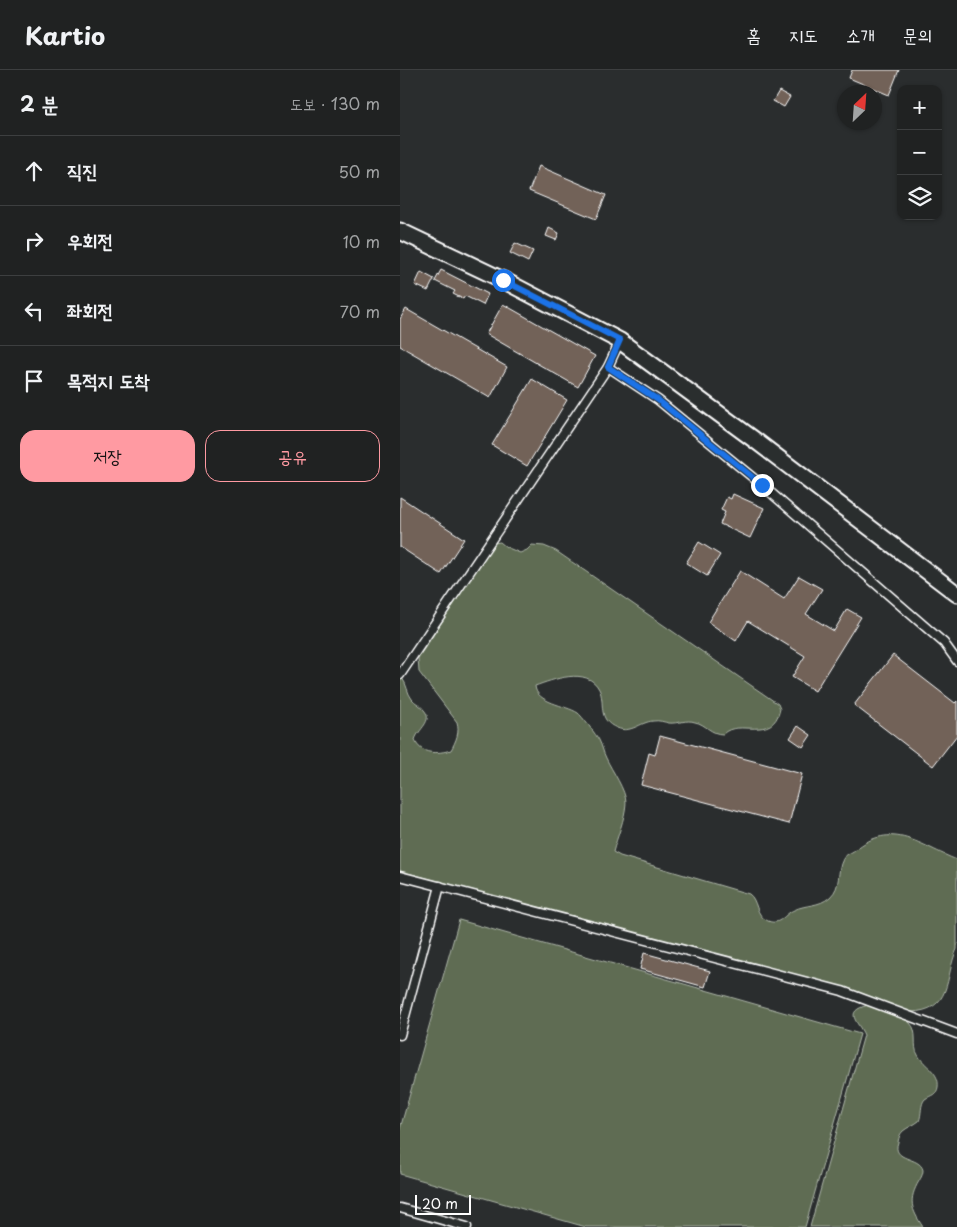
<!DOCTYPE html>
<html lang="ko">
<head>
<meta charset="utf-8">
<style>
  :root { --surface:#202222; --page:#282a2a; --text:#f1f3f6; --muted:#a2a4a5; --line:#3d3f40; --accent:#ff9aa2 }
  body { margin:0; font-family:"Playpen Sans","Poor Story",sans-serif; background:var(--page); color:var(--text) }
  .controls { position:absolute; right:15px; top:15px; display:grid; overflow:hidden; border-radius:10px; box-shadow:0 1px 4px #0004 }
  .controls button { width:45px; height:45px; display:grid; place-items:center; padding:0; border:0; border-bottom:1px solid var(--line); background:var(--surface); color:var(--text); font:25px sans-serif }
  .compass { position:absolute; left:437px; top:15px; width:45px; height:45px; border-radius:50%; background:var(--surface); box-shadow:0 1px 4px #0004; rotate:25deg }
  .scale { position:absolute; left:15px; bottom:12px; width:56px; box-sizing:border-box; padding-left:5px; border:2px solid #fff; border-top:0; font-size:14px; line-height:18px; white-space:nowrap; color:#fff; -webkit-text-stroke:4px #2a2d2e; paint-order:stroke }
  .stop { position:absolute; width:15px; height:15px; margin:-11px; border:4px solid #1a73e8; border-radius:50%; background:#fff }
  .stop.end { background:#1a73e8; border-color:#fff; box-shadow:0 1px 5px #0008 }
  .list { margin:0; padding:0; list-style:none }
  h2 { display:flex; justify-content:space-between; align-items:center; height:65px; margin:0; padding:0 20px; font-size:21px }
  h2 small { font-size:16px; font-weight:400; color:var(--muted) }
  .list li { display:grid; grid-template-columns:32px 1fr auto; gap:15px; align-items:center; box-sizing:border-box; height:70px; padding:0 20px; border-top:1px solid var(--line) }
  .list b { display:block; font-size:19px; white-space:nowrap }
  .list em { font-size:16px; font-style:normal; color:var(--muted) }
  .actions { display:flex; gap:10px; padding:15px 20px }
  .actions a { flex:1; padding:11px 0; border:1px solid var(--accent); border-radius:15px; text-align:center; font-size:18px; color:var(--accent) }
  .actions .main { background:var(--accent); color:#111 }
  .icon { flex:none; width:28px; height:28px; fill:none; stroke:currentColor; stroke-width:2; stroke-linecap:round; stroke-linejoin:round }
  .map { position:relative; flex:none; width:557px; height:1157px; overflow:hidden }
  header { display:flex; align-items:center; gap:30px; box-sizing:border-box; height:70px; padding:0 25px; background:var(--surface); border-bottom:1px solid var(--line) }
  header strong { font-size:24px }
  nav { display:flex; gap:28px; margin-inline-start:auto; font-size:18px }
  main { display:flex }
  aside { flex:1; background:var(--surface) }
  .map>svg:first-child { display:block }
  .green { fill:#5e6c53; stroke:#aeb6a9 }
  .building { fill:#726259; stroke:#fff }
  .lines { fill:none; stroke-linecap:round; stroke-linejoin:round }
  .lane-casing { stroke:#fff; stroke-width:11 }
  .street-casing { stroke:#fff; stroke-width:19 }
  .lane { stroke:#2a2d2e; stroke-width:8 }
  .street { stroke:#2a2d2e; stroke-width:15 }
  .route { stroke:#1a73e8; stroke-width:6 }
</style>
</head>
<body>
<header>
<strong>Kartio</strong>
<nav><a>홈</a><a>지도</a><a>소개</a><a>문의</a></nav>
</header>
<main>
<aside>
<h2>2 분<small>도보 · 130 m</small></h2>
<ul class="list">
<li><svg class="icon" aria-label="ahead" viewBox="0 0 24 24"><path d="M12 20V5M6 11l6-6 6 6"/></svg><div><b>직진</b></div><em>50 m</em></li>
<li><svg class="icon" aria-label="right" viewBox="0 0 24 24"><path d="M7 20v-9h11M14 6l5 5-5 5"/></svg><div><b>우회전</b></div><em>10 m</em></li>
<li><svg class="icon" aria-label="left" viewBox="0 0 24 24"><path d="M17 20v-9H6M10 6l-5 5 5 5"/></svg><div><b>좌회전</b></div><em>70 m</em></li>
<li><svg class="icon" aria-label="arrive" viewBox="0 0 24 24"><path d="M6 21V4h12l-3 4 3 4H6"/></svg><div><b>목적지 도착</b></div></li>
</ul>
<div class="actions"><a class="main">저장</a><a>공유</a></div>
</aside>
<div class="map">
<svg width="557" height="1157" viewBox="0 0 557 1157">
  <rect width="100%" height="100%" fill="#2a2d2e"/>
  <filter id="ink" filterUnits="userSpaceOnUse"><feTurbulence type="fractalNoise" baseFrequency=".02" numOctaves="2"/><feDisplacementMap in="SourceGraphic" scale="10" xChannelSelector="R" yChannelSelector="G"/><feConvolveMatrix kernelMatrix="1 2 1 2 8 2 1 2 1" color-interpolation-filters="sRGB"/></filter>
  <g filter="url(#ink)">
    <g class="green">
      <path d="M 100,472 L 106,477 L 120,483 L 127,480 L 132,475 L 144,476 L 156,481 L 378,634 L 380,639 C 373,673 338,648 323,664 C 310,664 306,654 295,652 C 287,649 277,654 269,653 C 264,652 259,650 253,651 C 240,652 231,664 217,658 C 196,650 206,632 199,619 C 187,596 152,610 135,616 C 136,633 166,635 178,643 C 181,645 197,666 199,670 C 202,676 203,682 206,688 C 212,701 226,720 226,733 C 225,749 217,767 213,782 L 220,786 L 349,824 C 358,830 355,846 368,851 C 380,856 384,844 394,840 C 406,834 419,837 430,827 C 442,816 436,802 443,789 C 446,784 451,783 455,780 C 492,749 521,776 557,790 L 557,879 C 544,908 553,941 510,942 L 457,922 L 0,801 L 0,610 L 2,608 C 7,614 7,623 12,629 C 15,633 21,635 24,640 C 34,651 18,659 15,670 C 20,685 38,684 51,680 C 56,671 60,662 57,652 L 19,602 L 18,588 L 94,473 Z"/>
      <path d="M 59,850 L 460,964 L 405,1157 L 186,1157 L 0,1104 L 0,1059 Z"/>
      <path d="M 468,935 C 477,939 504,947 510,953 C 519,962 512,976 518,985 C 524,996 540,1002 538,1017 C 537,1025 531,1025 525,1029 C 520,1034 522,1045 519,1051 C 514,1055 508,1057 503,1061 C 500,1064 499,1067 498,1072 C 491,1092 520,1086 523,1100 C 523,1104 521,1108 519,1111 C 508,1130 511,1139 523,1157 L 410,1157 L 464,965 C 458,951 443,942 468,935 Z"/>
    </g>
    <g class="building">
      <path d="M 452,0 L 499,0 L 489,25 L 449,8 Z"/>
      <path d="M 379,21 L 390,27 L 384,37 L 373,31 Z"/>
      <path d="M 139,96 L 206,125 L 196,149 L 129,121 Z"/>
      <path d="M 149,158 L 159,163 L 156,170 L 146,166 Z"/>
      <path d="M 115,173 L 133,181 L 128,192 L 110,183 Z"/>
      <path d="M 41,200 L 88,224 L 83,235 L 65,226 L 63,229 L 53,224 L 55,221 L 35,211 Z"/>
      <path d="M 21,202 L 34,209 L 28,221 L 15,215 Z"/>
      <path d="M 103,234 L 195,286 L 178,317 L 86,264 Z"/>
      <path d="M 6,239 L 107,297 L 90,328 L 0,276 L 0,249 Z"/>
      <path d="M 132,309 L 167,330 L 127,396 L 92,375 Z"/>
      <path d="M 333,424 L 364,438 L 350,468 L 320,454 L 325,442 L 321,440 L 327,427 L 331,429 Z"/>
      <path d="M 0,427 L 64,469 L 41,504 L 0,477 Z"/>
      <path d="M 299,472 L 320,485 L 307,506 L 286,493 Z"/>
      <path d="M 340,501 L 384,529 L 399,506 L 422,519 L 406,544 L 434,561 L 447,539 L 461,547 L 415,621 L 392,607 L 405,586 L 348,551 L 336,571 L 308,552 Z"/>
      <path d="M 493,585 L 555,633 L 557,631 L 557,665 L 533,696 L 454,635 Z"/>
      <path d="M 398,656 L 411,665 L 403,677 L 390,668 Z"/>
      <path d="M 260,666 L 402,704 L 389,754 L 241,715 L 249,683 L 255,685 Z"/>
      <path d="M 244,883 L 310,901 L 305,917 L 240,899 Z"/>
    </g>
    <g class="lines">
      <defs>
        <g id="lane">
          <path d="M 208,297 L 258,330 L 362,415 L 544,573 L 557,591"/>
          <path d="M 0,605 L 208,297 L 220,271"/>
          <path d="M 0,806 L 442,921 L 557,964"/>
          <path d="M 0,965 L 40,816"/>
          <path d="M 0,1138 L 67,1157"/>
        </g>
        <path id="street" d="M 0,161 L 103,210 L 220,271 L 356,371 L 557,524"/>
      </defs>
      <use href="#lane" class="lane-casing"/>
      <use href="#street" class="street-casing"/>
      <use href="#lane" class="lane"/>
      <use href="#street" class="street"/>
    </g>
  </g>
  <g class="lines" filter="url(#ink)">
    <path class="route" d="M 103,210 L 220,270 L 208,297 L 258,330 L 362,415"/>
  </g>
</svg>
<div class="controls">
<button>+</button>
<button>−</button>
<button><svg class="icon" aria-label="layers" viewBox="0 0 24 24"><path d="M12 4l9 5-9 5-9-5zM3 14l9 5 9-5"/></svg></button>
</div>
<svg class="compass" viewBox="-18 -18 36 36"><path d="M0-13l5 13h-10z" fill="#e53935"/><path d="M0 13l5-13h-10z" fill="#a2a4a5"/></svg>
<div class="scale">20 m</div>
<div class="stop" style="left:103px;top:210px"></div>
<div class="stop end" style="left:362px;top:415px"></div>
</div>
</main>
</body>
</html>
